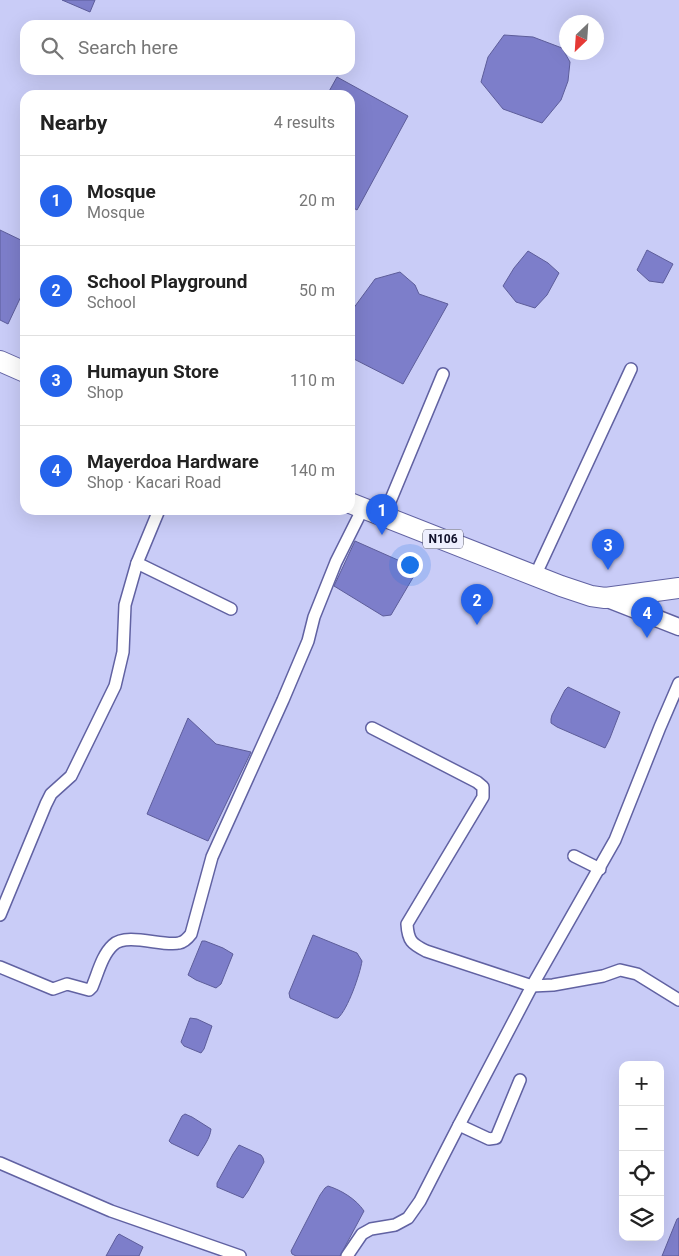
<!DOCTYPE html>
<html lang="en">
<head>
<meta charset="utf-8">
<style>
  :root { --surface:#fff; --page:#f6f6f6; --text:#222; --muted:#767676; --line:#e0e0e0; --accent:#2563eb }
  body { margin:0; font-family:Roboto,sans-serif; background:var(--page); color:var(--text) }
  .controls { position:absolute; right:15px; bottom:15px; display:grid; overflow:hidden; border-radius:10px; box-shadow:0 5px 20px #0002 }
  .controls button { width:45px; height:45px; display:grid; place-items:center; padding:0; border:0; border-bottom:1px solid var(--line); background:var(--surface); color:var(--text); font:25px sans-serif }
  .compass { position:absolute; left:559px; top:15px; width:45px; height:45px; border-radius:50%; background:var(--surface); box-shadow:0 5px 20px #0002; rotate:205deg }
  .you { position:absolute; left:409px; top:564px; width:18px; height:18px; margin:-12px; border:4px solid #fff; border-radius:50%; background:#1a73e8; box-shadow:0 0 0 8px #1a73e833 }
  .badge { display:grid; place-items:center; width:32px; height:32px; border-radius:50%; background:var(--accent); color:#fff; font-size:16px; font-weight:700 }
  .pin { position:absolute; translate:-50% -41px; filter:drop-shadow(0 1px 2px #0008) }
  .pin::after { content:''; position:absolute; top:26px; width:18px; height:15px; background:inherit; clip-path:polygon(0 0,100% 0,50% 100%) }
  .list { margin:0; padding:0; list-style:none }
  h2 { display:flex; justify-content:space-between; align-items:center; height:65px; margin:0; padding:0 20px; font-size:21px }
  h2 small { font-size:16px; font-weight:400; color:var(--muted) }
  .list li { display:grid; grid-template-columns:32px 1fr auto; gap:15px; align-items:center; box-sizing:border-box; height:90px; padding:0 20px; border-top:1px solid var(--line) }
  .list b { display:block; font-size:19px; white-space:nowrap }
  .list p { margin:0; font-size:16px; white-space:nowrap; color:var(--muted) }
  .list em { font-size:16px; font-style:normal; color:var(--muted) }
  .icon { flex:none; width:28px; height:28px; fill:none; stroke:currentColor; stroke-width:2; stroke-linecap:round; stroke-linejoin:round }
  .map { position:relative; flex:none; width:679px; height:1256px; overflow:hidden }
  .search { position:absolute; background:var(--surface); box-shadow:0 5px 20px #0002; left:20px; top:20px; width:335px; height:55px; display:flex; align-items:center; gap:12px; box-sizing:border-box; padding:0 18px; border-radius:15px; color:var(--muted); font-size:19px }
  .panel { position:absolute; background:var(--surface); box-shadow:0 5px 20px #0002; left:20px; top:90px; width:335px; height:425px; border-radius:15px }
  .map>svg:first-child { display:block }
  .water { fill:#7d7eca; stroke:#5d5d9a }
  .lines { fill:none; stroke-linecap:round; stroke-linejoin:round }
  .street-casing { stroke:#6162a2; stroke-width:14 }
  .secondary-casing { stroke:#6162a2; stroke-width:19 }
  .highway-casing { stroke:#6162a2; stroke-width:22 }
  .street { stroke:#fff; stroke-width:11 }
  .secondary { stroke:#fff; stroke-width:16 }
  .highway { stroke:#fff; stroke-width:20 }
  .labels { text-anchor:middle; stroke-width:4.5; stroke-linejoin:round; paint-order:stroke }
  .shield { fill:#eeeffe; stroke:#53546a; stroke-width:1 }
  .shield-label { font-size:12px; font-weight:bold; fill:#11112a }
</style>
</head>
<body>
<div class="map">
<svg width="679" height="1256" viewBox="0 0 679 1256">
  <rect width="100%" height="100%" fill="#c9ccf7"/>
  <g class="water">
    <path d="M 62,0 L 95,0 L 90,12 Z"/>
    <path d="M 504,35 L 533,37 L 562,48 L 570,62 L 568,81 L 561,100 L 542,123 L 503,109 L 481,82 L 488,57 Z"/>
    <path d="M 337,77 L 408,116 L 357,210 L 350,206 L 350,95 L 327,95 Z"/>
    <path d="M 0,230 L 25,242 L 25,288 L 8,324 L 0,320 Z"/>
    <path d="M 647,250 L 673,264 L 663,283 L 649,281 L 637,270 Z"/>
    <path d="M 528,251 L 548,263 L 559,273 L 547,295 L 535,308 L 516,302 L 503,286 L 514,268 Z"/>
    <path d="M 400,272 L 415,285 L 419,294 L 448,304 L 403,384 L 350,357 L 350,313 L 375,279 Z"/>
    <path d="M 355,541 L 418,569 L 391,615 L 383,616 L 334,586 Z"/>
    <path d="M 568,687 L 620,712 L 610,738 L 605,748 L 557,727 L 551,723 L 551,719 L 552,715 L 565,690 Z"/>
    <path d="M 188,718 L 216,744 L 251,752 L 208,841 L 147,814 Z"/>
    <path d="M 313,935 L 357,953 L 362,961 C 360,974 348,1009 338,1018 L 335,1018 L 290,998 L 289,993 Z"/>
    <path d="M 202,941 L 205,941 L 223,948 L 233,954 L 221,984 L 216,988 L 196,980 L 188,975 Z"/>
    <path d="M 190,1018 L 197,1019 L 212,1026 L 204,1049 L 201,1053 L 184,1046 L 181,1042 Z"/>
    <path d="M 185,1114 L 192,1117 L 211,1129 C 210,1139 203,1147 198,1156 L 171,1143 L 169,1141 L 182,1116 Z"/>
    <path d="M 239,1145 L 261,1155 L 263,1158 L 264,1162 L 248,1191 L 243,1198 L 217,1187 L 217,1183 L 233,1154 Z"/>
    <path d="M 328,1186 C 341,1190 356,1199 364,1211 L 340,1256 L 296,1256 L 292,1254 L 291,1251 L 320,1195 L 325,1188 Z"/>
    <path d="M 679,1218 L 679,1256 L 662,1256 L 677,1219 Z"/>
    <path d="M 119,1234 L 143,1247 L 139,1256 L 106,1256 L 117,1236 Z"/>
  </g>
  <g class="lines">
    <defs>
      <g id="street">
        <path d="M 384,516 L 443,374"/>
        <path d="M 137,563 L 231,609"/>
        <path d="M 535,576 L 631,369"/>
        <path d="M 372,728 L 477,782 L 483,787 L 483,797 L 407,924 C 408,941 412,944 426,951 L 532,986 L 553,985 L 603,976 L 620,970 L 637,974 L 679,1000"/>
        <path d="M 574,856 L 600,869"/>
        <path d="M 0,915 L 46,804 L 51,794 L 71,776 L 115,686 L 123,652 L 125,605 L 137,563 L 159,510"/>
        <path d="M 0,967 L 53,989 L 67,984 L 89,990 L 92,987 C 98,973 102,955 113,945 C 127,932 163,947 179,943 C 184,942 188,938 191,934 L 212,857 L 283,700 L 308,641 L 314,617 L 336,562 L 363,508"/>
        <path d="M 459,1125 L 489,1139 L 496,1138 L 520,1080"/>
        <path d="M 0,1163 L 111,1211 L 240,1256"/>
        <path d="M 347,1256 L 362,1234 L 371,1229 L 395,1225 L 408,1218 L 420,1201 L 459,1125 L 532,986 L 615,840 L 660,727 L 679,683"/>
      </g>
      <path id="secondary" d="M 605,598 L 679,627"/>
      <g id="highway">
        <path d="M 0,361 L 25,372"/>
        <path d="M 350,503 L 561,586 L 591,596 L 605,598 L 679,588"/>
      </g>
    </defs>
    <use href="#street" class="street-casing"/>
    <use href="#secondary" class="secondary-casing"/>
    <use href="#highway" class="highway-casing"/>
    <use href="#street" class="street"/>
    <use href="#secondary" class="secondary"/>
    <use href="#highway" class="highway"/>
  </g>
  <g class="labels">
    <rect class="shield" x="423" y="529.5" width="40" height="19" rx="4"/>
    <g class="shield-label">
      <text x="443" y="543">N106</text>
    </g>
  </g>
</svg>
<div class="controls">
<button>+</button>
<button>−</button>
<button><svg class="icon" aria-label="locate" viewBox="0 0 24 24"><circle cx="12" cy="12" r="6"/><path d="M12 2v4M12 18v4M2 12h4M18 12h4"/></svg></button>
<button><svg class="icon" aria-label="layers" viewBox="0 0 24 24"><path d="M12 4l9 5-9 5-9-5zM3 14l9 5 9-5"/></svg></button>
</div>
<svg class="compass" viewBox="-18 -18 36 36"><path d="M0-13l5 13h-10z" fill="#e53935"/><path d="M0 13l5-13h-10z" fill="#767676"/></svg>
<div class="you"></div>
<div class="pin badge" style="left:382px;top:535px">1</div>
<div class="pin badge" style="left:477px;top:625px">2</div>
<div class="pin badge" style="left:608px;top:570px">3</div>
<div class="pin badge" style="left:647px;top:638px">4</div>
<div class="search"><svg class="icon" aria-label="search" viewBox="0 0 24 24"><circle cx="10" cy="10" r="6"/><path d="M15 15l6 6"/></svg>Search here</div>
<section class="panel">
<h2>Nearby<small>4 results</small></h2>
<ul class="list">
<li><span class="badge">1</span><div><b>Mosque</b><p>Mosque</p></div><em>20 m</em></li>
<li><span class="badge">2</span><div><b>School Playground</b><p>School</p></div><em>50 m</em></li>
<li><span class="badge">3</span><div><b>Humayun Store</b><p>Shop</p></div><em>110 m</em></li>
<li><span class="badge">4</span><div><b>Mayerdoa Hardware</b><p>Shop · Kacari Road</p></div><em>140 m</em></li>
</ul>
</section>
</div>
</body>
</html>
